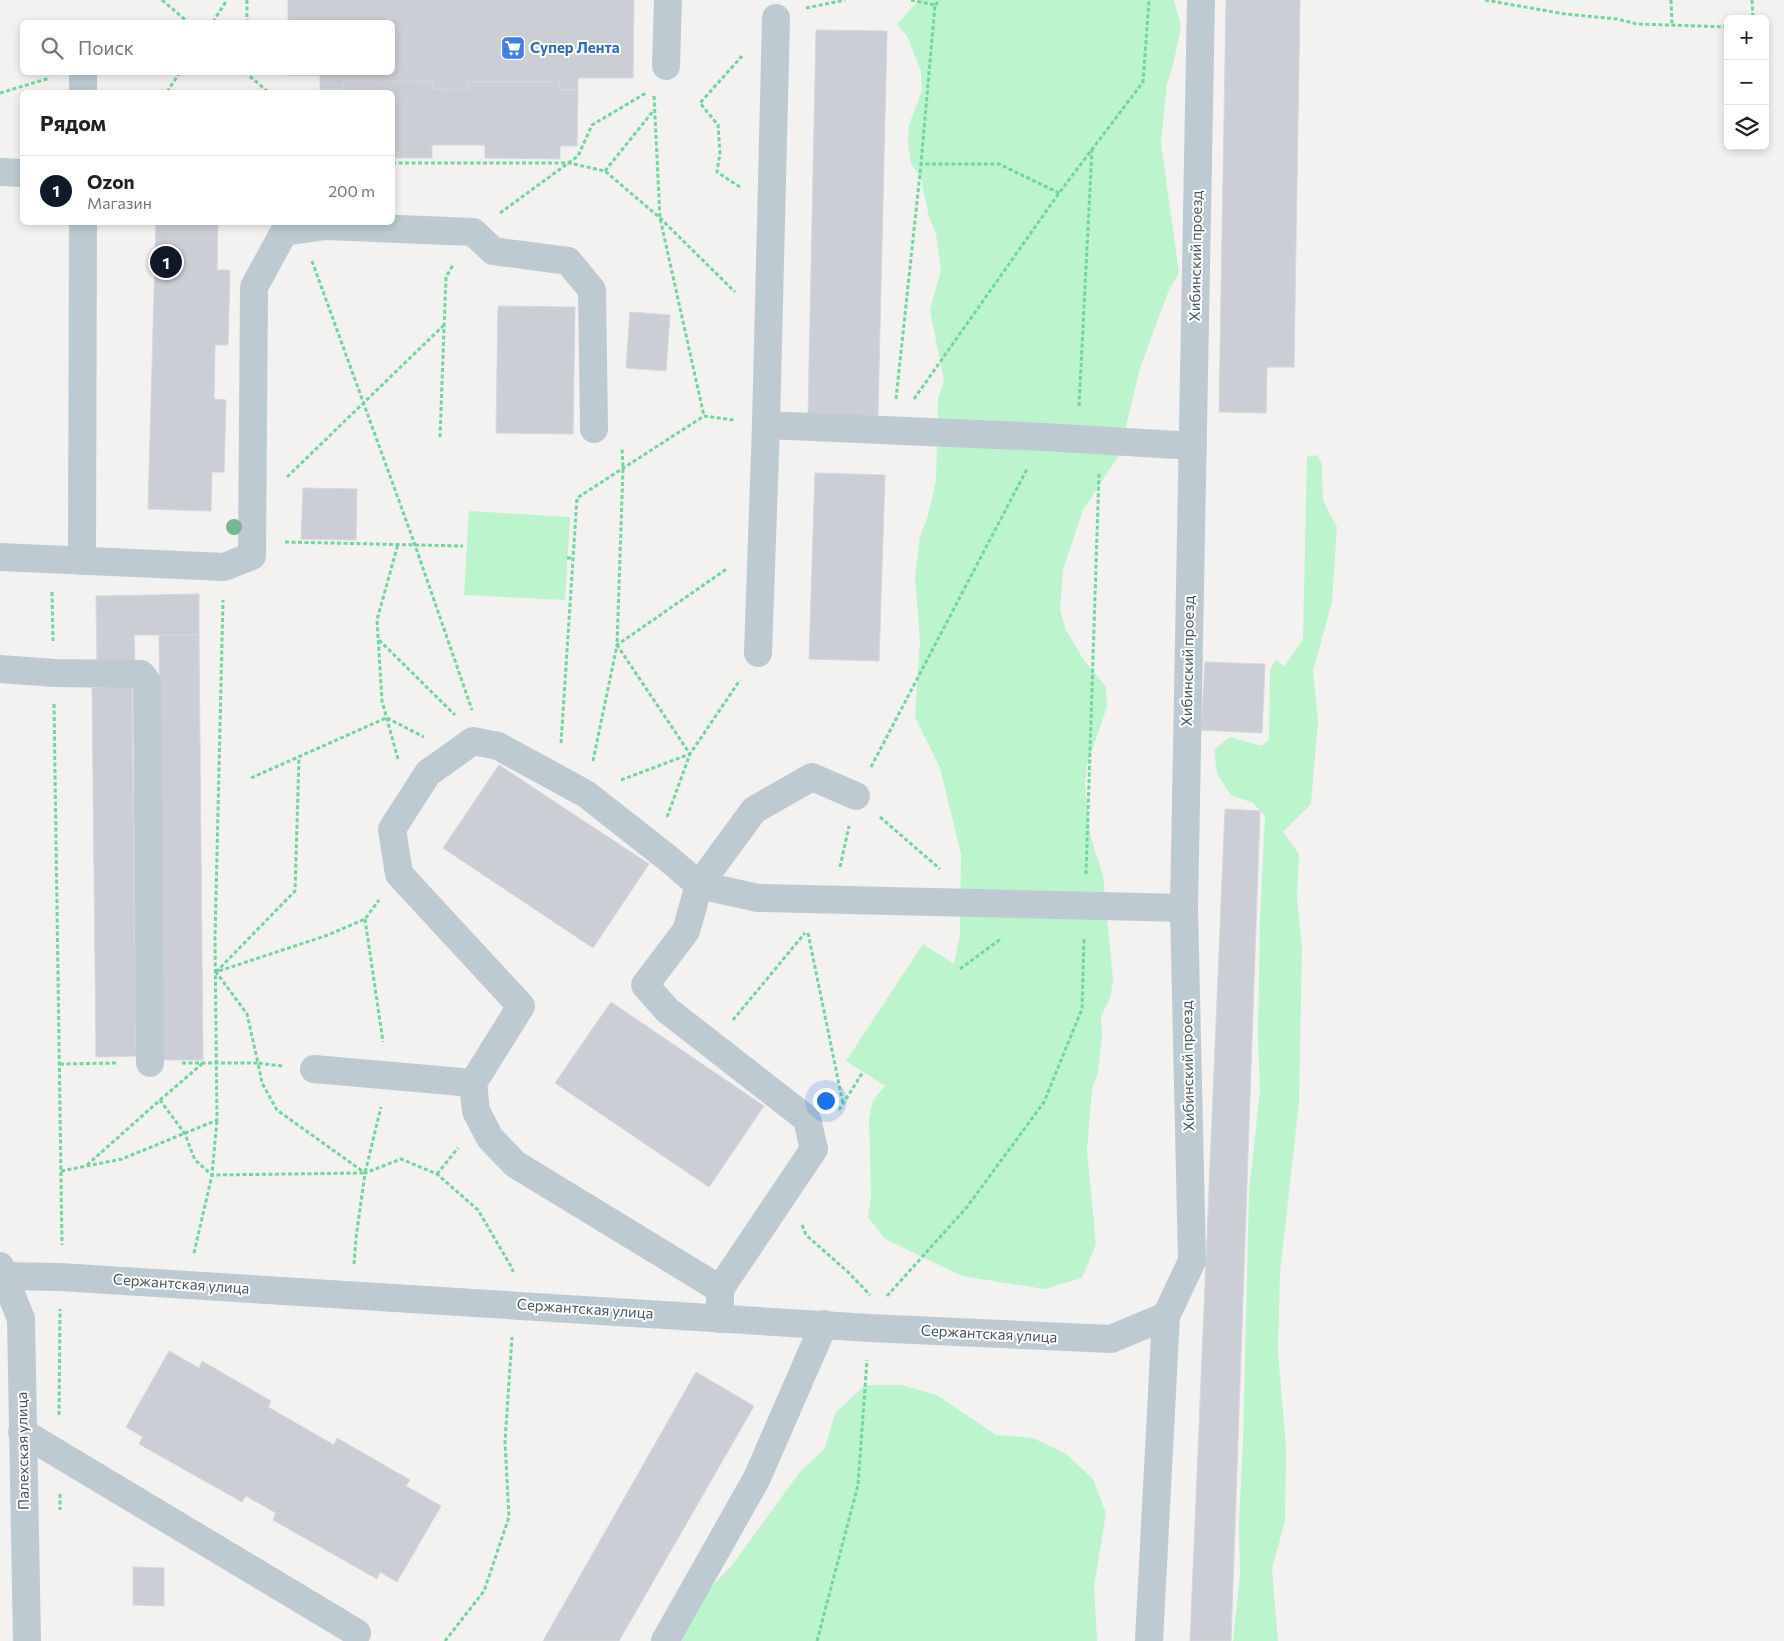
<!DOCTYPE html>
<html lang="ru">
<head>
<meta charset="utf-8">
<style>
  :root { --surface:#fff; --page:#f2f2f2; --text:#202124; --muted:#757577; --line:#e0e0e0; --accent:#111827 }
  body { margin:0; font-family:Commissioner,sans-serif; background:var(--page); color:var(--text) }
  .controls { position:absolute; right:15px; top:15px; display:grid; overflow:hidden; border-radius:8px; box-shadow:0 2px 8px #0003 }
  .controls button { width:45px; height:45px; display:grid; place-items:center; padding:0; border:0; border-bottom:1px solid var(--line); background:var(--surface); color:var(--text); font:25px sans-serif }
  .you { position:absolute; left:825px; top:1100px; width:18px; height:18px; margin:-12px; border:4px solid #fff; border-radius:50%; background:#1a73e8; box-shadow:0 0 0 8px #1a73e833 }
  .badge { display:grid; place-items:center; width:32px; height:32px; border-radius:50%; background:var(--accent); color:#fff; font-size:16px; font-weight:700 }
  .pin { position:absolute; translate:-50% -50%; border:2px solid #fff; box-shadow:0 1px 5px #0006 }
  .list { margin:0; padding:0; list-style:none }
  h2 { display:flex; justify-content:space-between; align-items:center; height:65px; margin:0; padding:0 20px; font-size:21px }
  h2 small { font-size:16px; font-weight:400; color:var(--muted) }
  .list li { display:grid; grid-template-columns:32px 1fr auto; gap:15px; align-items:center; box-sizing:border-box; height:70px; padding:0 20px; border-top:1px solid var(--line) }
  .list b { display:block; font-size:19px; white-space:nowrap }
  .list p { margin:0; font-size:16px; white-space:nowrap; color:var(--muted) }
  .list em { font-size:16px; font-style:normal; color:var(--muted) }
  .icon { flex:none; width:28px; height:28px; fill:none; stroke:currentColor; stroke-width:2; stroke-linecap:round; stroke-linejoin:round }
  .map { position:relative; flex:none; width:1784px; height:1641px; overflow:hidden }
  .search { position:absolute; background:var(--surface); box-shadow:0 2px 8px #0003; left:20px; top:20px; width:375px; height:55px; display:flex; align-items:center; gap:12px; box-sizing:border-box; padding:0 18px; border-radius:8px; color:var(--muted); font-size:19px }
  .panel { position:absolute; background:var(--surface); box-shadow:0 2px 8px #0003; left:20px; top:90px; width:375px; height:135px; border-radius:8px }
  .map>svg:first-child { display:block }
  .green { fill:#bcf4ce }
  .building { fill:#cbced4; stroke:#d4d8dd }
  .lines { fill:none; stroke-linecap:round; stroke-linejoin:round }
  .path { stroke:#70d69c; stroke-width:3; stroke-dasharray:4 2.5; stroke-linecap:butt }
  .minor { stroke:#bdcad2; stroke-width:28 }
  .tree { fill:#76b690 }
  .labels { text-anchor:middle; stroke-width:4; stroke-linejoin:round; paint-order:stroke }
  .shop-label { font-size:15px; font-weight:bold; fill:#366cbe; stroke:#fff; text-anchor:start }
  .street-label { font-size:15px; fill:#475661; stroke:#fff }
</style>
</head>
<body>
<div class="map">
<svg width="1784" height="1641" viewBox="0 0 1784 1641">
  <rect width="100%" height="100%" fill="#f4f1f1"/>
  <g class="green">
    <path d="M 919,0 L 1174,0 L 1181,27 L 1173,65 L 1167,84 L 1161,143 L 1179,273 L 1169,290 L 1140,368 L 1126,427 L 1125,446 L 1083,510 L 1063,569 L 1060,609 L 1065,628 L 1083,659 L 1106,687 L 1107,707 L 1087,765 L 1085,784 L 1091,838 L 1103,875 L 1113,980 L 1110,999 L 1101,1016 L 1102,1036 L 1098,1072 L 1092,1089 L 1087,1150 L 1096,1244 L 1082,1278 L 1044,1289 L 962,1276 L 885,1239 L 868,1217 L 871,1197 L 869,1119 L 873,1100 L 885,1086 L 846,1061 L 923,944 L 954,964 L 960,934 L 961,854 L 940,768 L 915,717 L 920,641 L 915,577 L 920,536 L 927,519 L 936,481 L 938,399 L 944,381 L 930,310 L 941,270 L 936,234 L 929,217 L 921,179 L 911,163 L 908,144 L 909,125 L 922,90 L 921,71 L 907,36 L 897,24 Z"/>
    <path d="M 1318,455 L 1322,465 L 1323,501 L 1337,527 L 1332,602 L 1313,671 L 1318,721 L 1311,804 L 1283,832 L 1299,854 L 1297,899 L 1302,946 L 1299,1102 L 1280,1273 L 1278,1351 L 1286,1448 L 1285,1521 L 1272,1569 L 1278,1641 L 1233,1641 L 1240,1575 L 1239,1523 L 1243,1442 L 1249,1192 L 1260,1091 L 1258,1038 L 1260,918 L 1265,816 L 1253,803 L 1231,795 L 1217,774 L 1214,750 L 1230,737 L 1262,746 L 1269,740 L 1270,669 L 1276,659 L 1284,667 L 1303,639 L 1307,457 Z"/>
    <path d="M 469,511 L 570,517 L 565,600 L 464,595 Z"/>
    <path d="M 865,1385 L 901,1385 L 937,1395 L 996,1435 L 1033,1438 L 1066,1454 L 1093,1479 L 1106,1513 L 1094,1587 L 1097,1641 L 678,1641 L 684,1616 L 733,1564 L 799,1473 L 825,1448 L 835,1413 Z"/>
  </g>
  <g class="building">
    <path d="M 288,0 L 634,0 L 633,78 L 578,78 L 578,90 L 559,90 L 559,82 L 468,82 L 468,90 L 433,89 L 433,82 L 343,81 L 343,89 L 320,89 L 320,75 L 287,75 L 287,72 L 392,72 L 392,22 L 288,22 Z"/>
    <path d="M 1226,0 L 1300,0 L 1294,367 L 1267,367 L 1266,413 L 1219,412 Z"/>
    <path d="M 816,30 L 887,31 L 878,416 L 808,415 Z"/>
    <path d="M 343,81 L 433,82 L 433,89 L 468,90 L 468,82 L 559,82 L 559,90 L 578,90 L 577,146 L 560,146 L 560,159 L 485,158 L 485,145 L 432,145 L 432,158 L 392,158 L 392,92 L 320,92 L 320,89 L 343,89 Z"/>
    <path d="M 156,222 L 218,222 L 217,270 L 230,270 L 228,345 L 215,345 L 214,399 L 226,400 L 224,472 L 212,472 L 211,511 L 148,509 Z"/>
    <path d="M 498,306 L 575,307 L 573,434 L 496,433 Z"/>
    <path d="M 630,312 L 670,315 L 666,371 L 626,368 Z"/>
    <path d="M 815,473 L 885,475 L 879,661 L 809,659 Z"/>
    <path d="M 303,488 L 357,489 L 356,540 L 301,539 Z"/>
    <path d="M 199,594 L 199,635 L 134,635 L 135,665 L 97,666 L 96,596 Z"/>
    <path d="M 159,635 L 199,635 L 203,1060 L 163,1060 Z"/>
    <path d="M 1205,662 L 1265,664 L 1262,733 L 1201,730 Z"/>
    <path d="M 132,687 L 136,1056 L 96,1057 L 92,688 Z"/>
    <path d="M 499,765 L 649,864 L 593,948 L 443,848 Z"/>
    <path d="M 1225,809 L 1260,811 L 1231,1641 L 1190,1641 Z"/>
    <path d="M 611,1002 L 764,1106 L 709,1187 L 555,1083 Z"/>
    <path d="M 169,1351 L 199,1368 L 202,1361 L 271,1401 L 268,1407 L 334,1445 L 337,1438 L 410,1480 L 406,1486 L 441,1506 L 397,1582 L 380,1572 L 377,1579 L 273,1520 L 276,1513 L 246,1496 L 242,1502 L 139,1444 L 143,1437 L 126,1427 Z"/>
    <path d="M 696,1372 L 754,1406 L 619,1641 L 543,1641 Z"/>
    <path d="M 133,1567 L 164,1568 L 164,1606 L 133,1605 Z"/>
  </g>
  <g class="lines">
    <g class="path">
      <path d="M 162,0 L 188,22"/>
      <path d="M 247,0 L 247,22"/>
      <path d="M 911,0 L 935,5 L 921,164 L 999,164 L 1059,193"/>
      <path d="M 1485,0 L 1565,14 L 1617,19 L 1637,24 L 1728,27"/>
      <path d="M 1671,0 L 1672,26"/>
      <path d="M 1752,0 L 1753,19"/>
      <path d="M 935,5 L 940,0"/>
      <path d="M 806,8 L 845,0"/>
      <path d="M 213,22 L 227,0"/>
      <path d="M 245,72 L 268,92"/>
      <path d="M 167,92 L 180,72"/>
      <path d="M 0,93 L 50,78"/>
      <path d="M 654,96 L 660,218 L 704,416"/>
      <path d="M 392,163 L 569,163 L 605,171 L 660,218 L 735,292"/>
      <path d="M 605,171 L 654,110"/>
      <path d="M 740,187 L 717,172 L 720,153 L 718,125 L 700,103 L 742,56"/>
      <path d="M 500,213 L 578,156 L 592,125 L 646,93"/>
      <path d="M 312,261 L 415,545 L 472,710"/>
      <path d="M 896,399 L 921,164"/>
      <path d="M 914,399 L 1059,193 L 1143,82 L 1149,0"/>
      <path d="M 1079,406 L 1092,150"/>
      <path d="M 440,437 L 446,277 L 453,265"/>
      <path d="M 287,477 L 444,325"/>
      <path d="M 285,542 L 463,546"/>
      <path d="M 567,558 L 573,558"/>
      <path d="M 52,592 L 53,641"/>
      <path d="M 379,640 L 455,715"/>
      <path d="M 54,704 L 62,1245"/>
      <path d="M 387,718 L 424,737"/>
      <path d="M 561,743 L 577,498 L 704,416 L 734,420"/>
      <path d="M 398,759 L 382,701 L 377,620 L 398,544"/>
      <path d="M 593,761 L 617,645 L 728,568"/>
      <path d="M 871,767 L 1027,469"/>
      <path d="M 251,778 L 386,718"/>
      <path d="M 621,780 L 690,754 L 617,645 L 623,468 L 622,448"/>
      <path d="M 667,817 L 690,754 L 740,680"/>
      <path d="M 880,817 L 940,869"/>
      <path d="M 840,867 L 849,826"/>
      <path d="M 1086,874 L 1099,473"/>
      <path d="M 365,919 L 383,1042"/>
      <path d="M 808,933 L 843,1104"/>
      <path d="M 960,969 L 1002,938"/>
      <path d="M 216,972 L 295,891 L 299,757"/>
      <path d="M 733,1020 L 805,933"/>
      <path d="M 182,1063 L 258,1063 L 262,1083 L 277,1110 L 365,1173 L 401,1159 L 437,1174 L 478,1210 L 512,1268 L 513,1272"/>
      <path d="M 60,1064 L 118,1063"/>
      <path d="M 282,1066 L 258,1063 L 247,1014 L 216,972 L 328,935 L 365,919 L 379,900"/>
      <path d="M 160,1100 L 203,1063"/>
      <path d="M 839,1110 L 863,1072"/>
      <path d="M 87,1165 L 160,1100 L 185,1134 L 195,1160 L 212,1175 L 217,1120"/>
      <path d="M 61,1171 L 122,1159 L 217,1120 L 215,938 L 223,600"/>
      <path d="M 437,1174 L 458,1148"/>
      <path d="M 802,1225 L 806,1235 L 848,1272 L 870,1295"/>
      <path d="M 194,1253 L 212,1175 L 365,1173 L 381,1107"/>
      <path d="M 354,1264 L 356,1238 L 365,1173"/>
      <path d="M 887,1296 L 967,1207 L 1044,1102 L 1082,1009 L 1084,938"/>
      <path d="M 59,1415 L 60,1309"/>
      <path d="M 60,1494 L 60,1510"/>
      <path d="M 445,1641 L 484,1591 L 509,1517 L 505,1442 L 512,1337"/>
      <path d="M 817,1641 L 858,1485 L 867,1360"/>
    </g>
    <g class="minor">
      <path d="M 776,18 L 766,425 L 1044,437 L 1193,446"/>
      <path d="M 666,66 L 668,0"/>
      <path d="M 83,92 L 83,72"/>
      <path d="M 0,172 L 22,173"/>
      <path d="M 0,557 L 224,567 L 252,556 L 254,287 L 284,232 L 326,226 L 473,232 L 493,251 L 568,261 L 592,290 L 594,429"/>
      <path d="M 82,561 L 83,222"/>
      <path d="M 758,653 L 766,425"/>
      <path d="M 0,669 L 54,673 L 141,674 L 147,682 L 150,1063"/>
      <path d="M 856,796 L 812,777 L 754,810 L 699,885 L 758,898 L 1184,908"/>
      <path d="M 314,1069 L 473,1083"/>
      <path d="M 0,1266 L 21,1319 L 27,1641"/>
      <path d="M 0,1276 L 60,1277 L 870,1328 L 1111,1339 L 1166,1316"/>
      <path d="M 720,1289 L 814,1149 L 807,1119 L 667,1010 L 645,985 L 686,931 L 699,885 L 670,860 L 586,794 L 498,746 L 473,741 L 428,773 L 392,829 L 399,874 L 521,1006 L 473,1083 L 476,1111 L 490,1138 L 515,1164 L 720,1289 L 720,1319"/>
      <path d="M 22,1432 L 357,1633"/>
      <path d="M 665,1641 L 757,1478 L 824,1324"/>
      <path d="M 1149,1641 L 1166,1316 L 1192,1261 L 1184,908 L 1201,0"/>
    </g>
  </g>
  <circle class="tree" cx="234" cy="527" r="8"/>
  <defs>
    <symbol id="supermarket-square" viewBox="-11 -11 22 22"><rect x="-9" y="-9" width="18" height="18" rx="4" fill="#3f7fe0" stroke="#fff"/><path d="M-6-5.5h2.5l.6 2H6L4.5 2H-2.5L-4.4-4H-6ZM-1.5 3.2a1.3 1.3 0 1 0 .1 0ZM3 3.2a1.3 1.3 0 1 0 .1 0Z" fill="#fff"/></symbol>
  </defs>
  <g fill-rule="evenodd">
    <use href="#supermarket-square" x="499" y="34" width="28" height="28"/>
  </g>
  <g class="labels">
    <g class="shop-label">
      <text x="530" y="53">Супер Лента</text>
    </g>
    <g class="street-label">
      <text transform="translate(1196 256) rotate(-89)" y="5">Хибинский проезд</text>
      <text transform="translate(1188 661) rotate(-89)" y="5">Хибинский проезд</text>
      <text transform="translate(1188 1066) rotate(-91)" y="5">Хибинский проезд</text>
      <text transform="translate(181 1284) rotate(4)" y="5">Сержантская улица</text>
      <text transform="translate(585 1309) rotate(4)" y="5">Сержантская улица</text>
      <text transform="translate(989 1334) rotate(3)" y="5">Сержантская улица</text>
      <text transform="translate(23 1451) rotate(-91)" y="5">Палехская улица</text>
    </g>
  </g>
</svg>
<div class="controls">
<button>+</button>
<button>−</button>
<button><svg class="icon" aria-label="layers" viewBox="0 0 24 24"><path d="M12 4l9 5-9 5-9-5zM3 14l9 5 9-5"/></svg></button>
</div>
<div class="you"></div>
<div class="pin badge" style="left:166px;top:262px">1</div>
<div class="search"><svg class="icon" aria-label="search" viewBox="0 0 24 24"><circle cx="10" cy="10" r="6"/><path d="M15 15l6 6"/></svg>Поиск</div>
<section class="panel">
<h2>Рядом<small></small></h2>
<ul class="list">
<li><span class="badge">1</span><div><b>Ozon</b><p>Магазин</p></div><em>200 m</em></li>
</ul>
</section>
</div>
</body>
</html>
